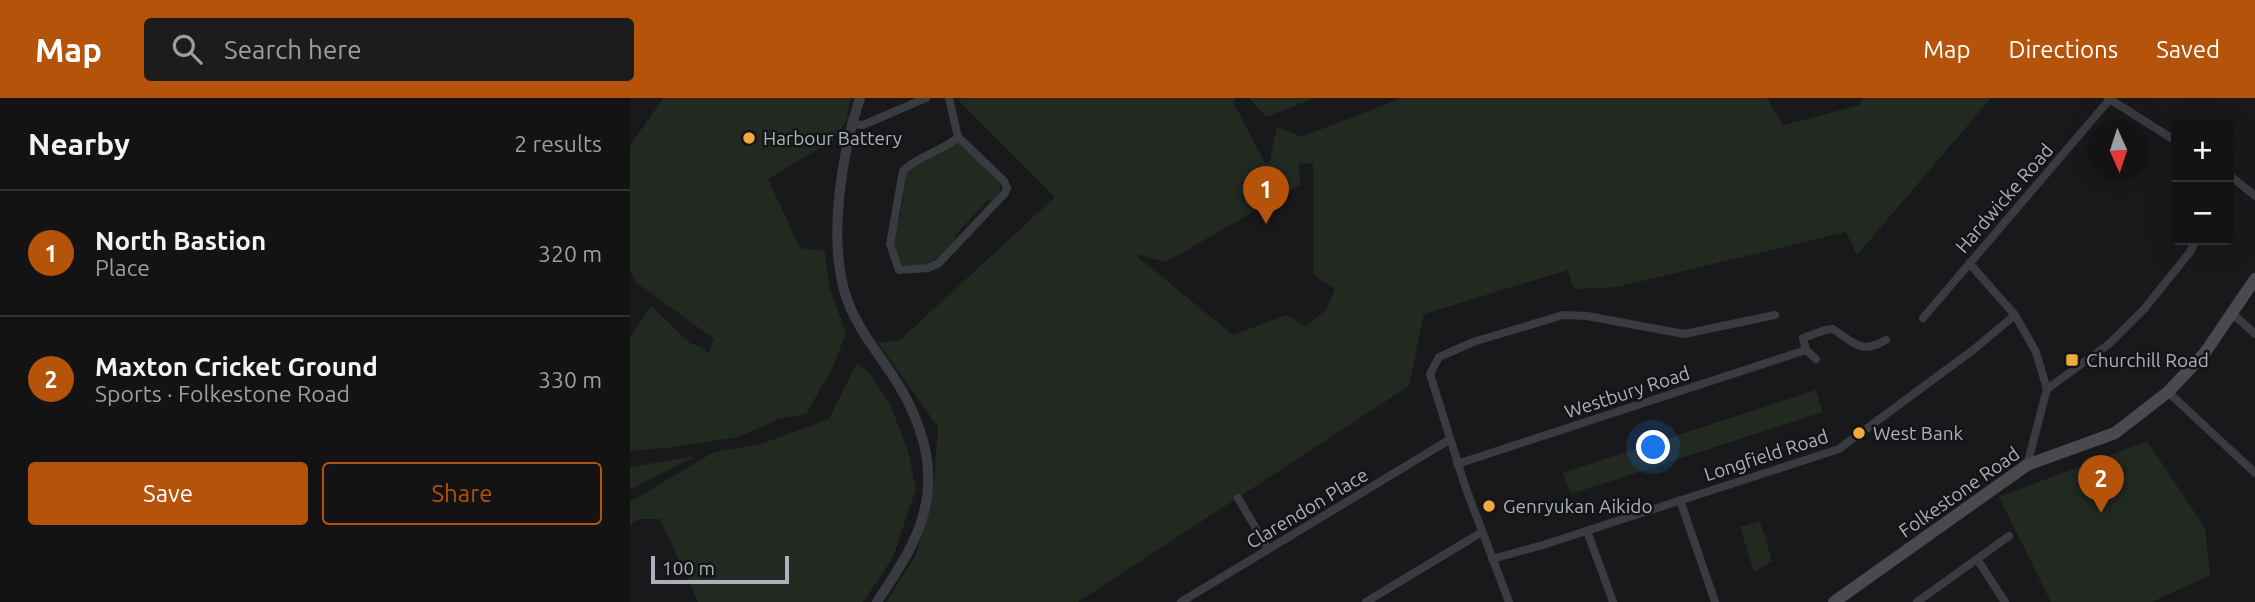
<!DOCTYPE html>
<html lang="en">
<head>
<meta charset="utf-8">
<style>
  :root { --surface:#131314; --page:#1c1c1d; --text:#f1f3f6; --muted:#9d9ea0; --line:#323234; --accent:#b45309 }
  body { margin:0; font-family:Ubuntu,sans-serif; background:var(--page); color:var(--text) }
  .controls { position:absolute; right:21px; top:21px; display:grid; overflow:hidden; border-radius:7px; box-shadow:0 7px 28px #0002 }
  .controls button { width:63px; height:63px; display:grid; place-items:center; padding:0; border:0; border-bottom:2px solid var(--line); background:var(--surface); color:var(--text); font:35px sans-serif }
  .compass { position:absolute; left:1457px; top:21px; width:63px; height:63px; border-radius:50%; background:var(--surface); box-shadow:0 7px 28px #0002; rotate:177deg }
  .scale { position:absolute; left:21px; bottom:18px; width:138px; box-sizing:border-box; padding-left:7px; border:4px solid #abb1bb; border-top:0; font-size:19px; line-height:24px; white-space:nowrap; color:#abb1bb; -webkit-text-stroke:5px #141416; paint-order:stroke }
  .you { position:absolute; left:1024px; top:350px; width:24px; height:24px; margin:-18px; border:5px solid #fff; border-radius:50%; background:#1a73e8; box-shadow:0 0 0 10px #1a73e833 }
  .badge { display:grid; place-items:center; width:46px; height:46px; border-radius:50%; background:var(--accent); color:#fff; font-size:23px; font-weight:700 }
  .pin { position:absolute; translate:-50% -58px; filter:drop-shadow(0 2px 4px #0008) }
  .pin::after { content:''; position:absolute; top:37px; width:24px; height:21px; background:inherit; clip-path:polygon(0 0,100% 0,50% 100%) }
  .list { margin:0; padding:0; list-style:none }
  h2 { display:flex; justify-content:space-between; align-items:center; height:91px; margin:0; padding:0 28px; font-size:30px }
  h2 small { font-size:23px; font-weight:400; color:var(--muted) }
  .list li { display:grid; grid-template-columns:46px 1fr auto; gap:21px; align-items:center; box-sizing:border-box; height:126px; padding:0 28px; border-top:2px solid var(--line) }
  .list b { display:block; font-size:26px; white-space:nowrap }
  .list p { margin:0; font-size:23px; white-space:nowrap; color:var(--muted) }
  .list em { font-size:23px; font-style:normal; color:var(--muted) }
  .actions { display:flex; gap:14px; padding:21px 28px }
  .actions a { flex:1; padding:16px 0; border:2px solid var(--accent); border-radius:7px; text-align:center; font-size:24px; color:var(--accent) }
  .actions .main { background:var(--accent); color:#fff }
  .icon { flex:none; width:38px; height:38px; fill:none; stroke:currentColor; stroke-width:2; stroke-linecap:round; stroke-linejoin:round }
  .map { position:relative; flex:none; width:1625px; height:504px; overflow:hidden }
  header { display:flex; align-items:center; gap:42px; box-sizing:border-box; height:98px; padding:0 35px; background:var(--accent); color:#fff }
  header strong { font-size:33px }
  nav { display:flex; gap:38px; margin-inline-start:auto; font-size:24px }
  .search { width:490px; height:63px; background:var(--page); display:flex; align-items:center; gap:18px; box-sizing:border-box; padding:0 24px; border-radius:7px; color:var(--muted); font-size:26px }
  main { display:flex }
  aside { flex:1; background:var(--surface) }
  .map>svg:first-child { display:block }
  .green { fill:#212921; fill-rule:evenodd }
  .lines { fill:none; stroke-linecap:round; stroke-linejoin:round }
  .minor { stroke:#3a3b40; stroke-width:8 }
  .tertiary { stroke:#3a3b40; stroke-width:10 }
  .secondary { stroke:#484a50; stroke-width:12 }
  .poi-dot { fill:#f1aa3b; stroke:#141416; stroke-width:2.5 }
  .labels { text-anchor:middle; stroke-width:5; stroke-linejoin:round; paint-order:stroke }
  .poi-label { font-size:19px; fill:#abb1bb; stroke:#141416; text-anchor:start }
  .street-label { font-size:19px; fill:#abb1bb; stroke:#141416 }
</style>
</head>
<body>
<header>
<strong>Map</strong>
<div class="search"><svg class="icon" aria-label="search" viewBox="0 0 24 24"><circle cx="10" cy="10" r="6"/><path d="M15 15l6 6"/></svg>Search here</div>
<nav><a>Map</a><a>Directions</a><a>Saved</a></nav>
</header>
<main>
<aside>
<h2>Nearby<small>2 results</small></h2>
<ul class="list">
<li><span class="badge">1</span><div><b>North Bastion</b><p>Place</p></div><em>320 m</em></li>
<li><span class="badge">2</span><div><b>Maxton Cricket Ground</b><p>Sports · Folkestone Road</p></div><em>330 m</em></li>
</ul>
<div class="actions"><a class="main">Save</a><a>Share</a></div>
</aside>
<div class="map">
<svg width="1625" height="504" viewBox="0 0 1625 504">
  <rect width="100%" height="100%" fill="#19191b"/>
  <g class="green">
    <path d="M 33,0 L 221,0 L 216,24 L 203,42 L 138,81 L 170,150 L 195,153 L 199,189 L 216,235 L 203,269 L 176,316 L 148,321 L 109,339 L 37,350 L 0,353 L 0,239 L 21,208 L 61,246 L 70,248 L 78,256 L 84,241 L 7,185 L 0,174 L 0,48 Z"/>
    <path d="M 331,0 L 606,0 L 603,4 L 635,65 L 640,63 L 647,28 L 671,39 L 772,0 L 1137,0 L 1153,27 L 1230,7 L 1233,0 L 1361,0 L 1227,157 L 1216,134 L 987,189 L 944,191 L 938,172 L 794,216 L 779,288 L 448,504 L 256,504 L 286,457 L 304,385 L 308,329 L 248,245 L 270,242 L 425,99 L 328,2 ZM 683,65 L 683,176 L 705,191 L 696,212 L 675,228 L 656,217 L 603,237 L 504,156 L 536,164 L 670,87 L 669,66 Z"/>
    <path d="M 619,0 L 686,0 L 636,19 Z"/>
    <path d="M 326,42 L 369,83 C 372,93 370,96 363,103 L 358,102 L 326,136 C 325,143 323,145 318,151 C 304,165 292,170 272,167 L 264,146 L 264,129 L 269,125 L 276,83 L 273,77 C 288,61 314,59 326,42 Z"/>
    <path d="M 227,265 L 240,276 L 260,306 L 278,353 L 286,391 L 263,459 L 233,504 L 68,504 L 30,421 L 8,421 L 0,427 L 0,404 L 84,354 L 131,346 L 199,321 Z"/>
    <path d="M 1186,292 L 1193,314 L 941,396 L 932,375 Z"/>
    <path d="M 1517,343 L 1575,430 L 1580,477 L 1522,504 L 1421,504 L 1369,399 Z"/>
    <path d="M 66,358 L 0,392 L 0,369 Z"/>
    <path d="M 1130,423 L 1142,463 L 1124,474 L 1110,429 Z"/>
  </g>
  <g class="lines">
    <g class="minor">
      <path d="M 319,0 L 328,39 L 374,83 L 377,90 L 375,95 L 309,165 L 298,170 L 269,172 L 260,146 L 273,73 C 289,57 312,54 328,39"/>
      <path d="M 1478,0 L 1546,43"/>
      <path d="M 221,26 L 233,27 L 296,0"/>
      <path d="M 1599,77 L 1625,98"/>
      <path d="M 1339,165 L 1385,217 L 1406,254 L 1417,291 L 1397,367"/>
      <path d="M 1603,216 L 1625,236"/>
      <path d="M 1293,220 L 1480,1"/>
      <path d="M 1186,261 L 1176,252 L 1173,240 L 1195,232 L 1203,231 C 1223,244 1231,257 1256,242"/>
      <path d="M 1417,291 L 1479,246 L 1515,210 L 1560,154 L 1566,142"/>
      <path d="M 1538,294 L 1625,375"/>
      <path d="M 827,366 L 1176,252"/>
      <path d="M 608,400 L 638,451"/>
      <path d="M 1050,402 L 1085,504"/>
      <path d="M 957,433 L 983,504"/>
      <path d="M 862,461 L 913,447 L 1209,351 L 1343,252 L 1385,217"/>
      <path d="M 1347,461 L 1375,504"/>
      <path d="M 551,504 L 819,342"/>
      <path d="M 736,504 L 852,434"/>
      <path d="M 879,504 L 835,388 L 800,276 L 809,259 L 843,244 L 933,217 L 957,218 L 1054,236 L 1145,217"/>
      <path d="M 1287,504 L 1379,438"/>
    </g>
    <path class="tertiary" d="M 230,0 C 212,54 198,139 215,195 C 224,226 245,251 263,278 C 289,318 307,365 294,414 C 286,447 265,476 247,504"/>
    <path class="secondary" d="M 1204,504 L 1397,367 L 1485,335 L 1538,294 L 1574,256 L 1625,181"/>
  </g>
  <g class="poi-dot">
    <circle cx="119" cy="40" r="7"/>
    <rect x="1435" y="255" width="14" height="14" rx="3.5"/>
    <circle cx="1229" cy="335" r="7"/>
    <circle cx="859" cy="408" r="7"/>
  </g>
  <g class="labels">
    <g class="poi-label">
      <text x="133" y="47">Harbour Battery</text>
      <text x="1456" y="269">Churchill Road</text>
      <text x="1243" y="342">West Bank</text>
      <text x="873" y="415">Genryukan Aikido</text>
    </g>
    <g class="street-label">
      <text transform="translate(1374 100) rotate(-49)" y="7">Hardwicke Road</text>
      <text transform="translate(997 294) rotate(-18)" y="7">Westbury Road</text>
      <text transform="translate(1136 357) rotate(-18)" y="7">Longfield Road</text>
      <text transform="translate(1329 394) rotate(-35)" y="7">Folkestone Road</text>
      <text transform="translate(677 410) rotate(-31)" y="7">Clarendon Place</text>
    </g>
  </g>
</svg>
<div class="controls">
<button>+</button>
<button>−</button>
</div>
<svg class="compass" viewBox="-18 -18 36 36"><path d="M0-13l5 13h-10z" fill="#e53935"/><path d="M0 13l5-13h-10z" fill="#9d9ea0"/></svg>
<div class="scale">100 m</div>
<div class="you"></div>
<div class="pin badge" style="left:636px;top:126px">1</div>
<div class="pin badge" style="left:1471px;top:415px">2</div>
</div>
</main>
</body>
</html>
